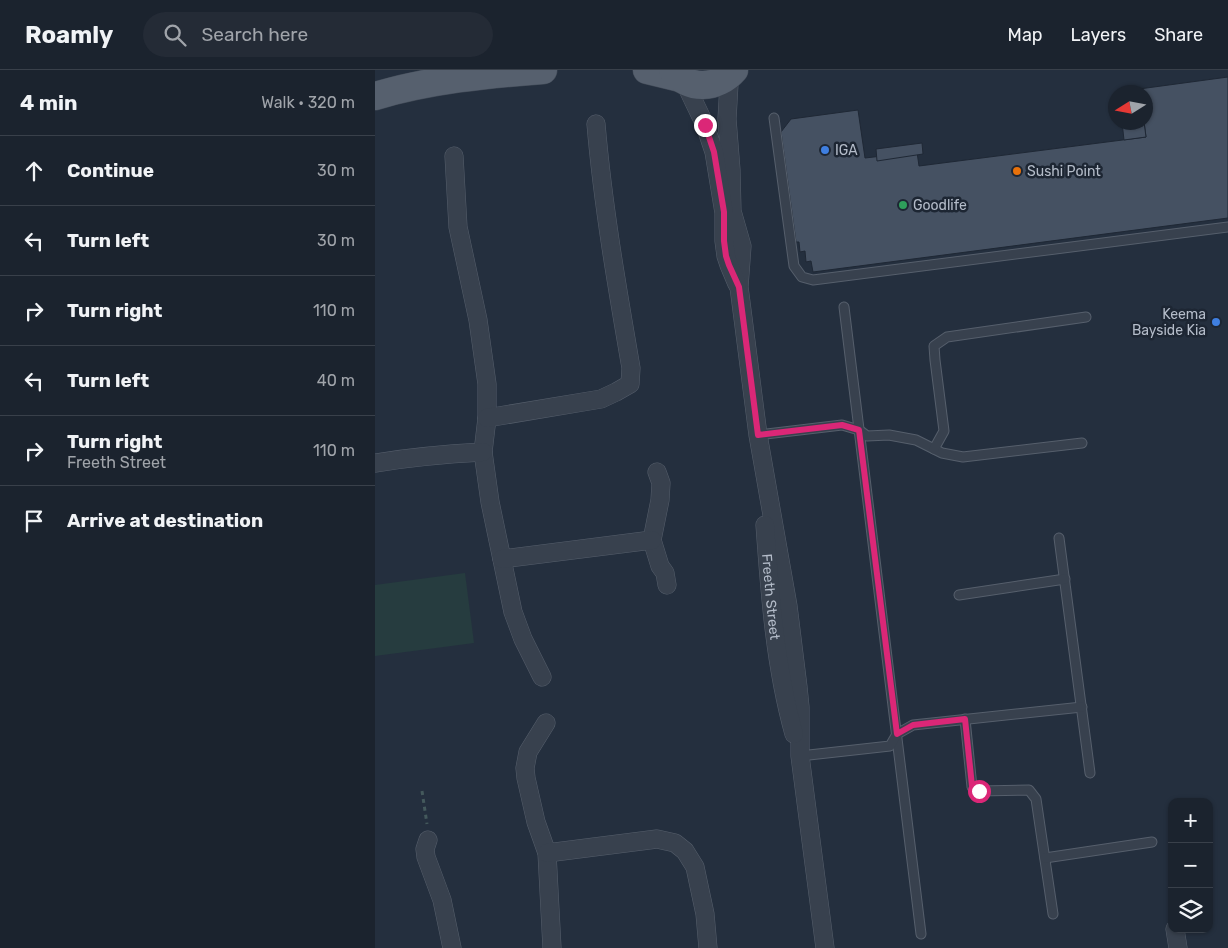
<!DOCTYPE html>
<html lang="en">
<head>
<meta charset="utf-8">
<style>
  :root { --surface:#1b232e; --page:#242b36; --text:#f1f3f6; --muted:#a0a4aa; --line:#39404a }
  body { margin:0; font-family:Rubik,sans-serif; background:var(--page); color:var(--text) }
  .controls { position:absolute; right:15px; bottom:15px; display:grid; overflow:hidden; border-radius:10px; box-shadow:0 1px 4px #0004 }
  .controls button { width:45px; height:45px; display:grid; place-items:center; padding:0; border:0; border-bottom:1px solid var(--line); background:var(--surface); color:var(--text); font:25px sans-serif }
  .compass { position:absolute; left:733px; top:15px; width:45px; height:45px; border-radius:50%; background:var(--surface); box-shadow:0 1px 4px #0004; rotate:259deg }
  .stop { position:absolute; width:15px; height:15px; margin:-11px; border:4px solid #db2777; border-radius:50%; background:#fff }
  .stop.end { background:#db2777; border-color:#fff; box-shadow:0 1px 5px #0008 }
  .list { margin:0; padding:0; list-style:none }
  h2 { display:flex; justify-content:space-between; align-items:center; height:65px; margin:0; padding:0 20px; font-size:21px }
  h2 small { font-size:16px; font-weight:400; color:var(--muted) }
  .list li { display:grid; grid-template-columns:32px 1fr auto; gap:15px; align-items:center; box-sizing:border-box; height:70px; padding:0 20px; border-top:1px solid var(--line) }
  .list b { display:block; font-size:19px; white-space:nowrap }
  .list p { margin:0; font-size:16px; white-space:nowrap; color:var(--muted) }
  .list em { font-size:16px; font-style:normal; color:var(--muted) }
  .icon { flex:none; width:28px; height:28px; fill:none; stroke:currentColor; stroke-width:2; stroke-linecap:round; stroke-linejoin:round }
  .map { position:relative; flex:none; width:853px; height:878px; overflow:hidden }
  header { display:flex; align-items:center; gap:30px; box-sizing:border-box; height:70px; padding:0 25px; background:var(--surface); border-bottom:1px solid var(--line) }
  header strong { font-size:24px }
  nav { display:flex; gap:28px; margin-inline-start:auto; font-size:18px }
  .search { width:350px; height:45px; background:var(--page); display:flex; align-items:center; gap:12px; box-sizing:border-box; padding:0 18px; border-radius:28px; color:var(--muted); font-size:19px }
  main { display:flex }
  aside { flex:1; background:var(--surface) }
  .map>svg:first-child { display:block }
  .green { fill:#263c3f }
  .building { fill:#455162; stroke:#1f2835 }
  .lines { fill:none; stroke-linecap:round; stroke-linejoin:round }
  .lane-casing { stroke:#565f6c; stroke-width:11 }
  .street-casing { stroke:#565f6c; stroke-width:19 }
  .primary-casing { stroke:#414a57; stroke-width:29 }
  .path { stroke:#44595c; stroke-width:3; stroke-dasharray:4 4; stroke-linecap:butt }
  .lane { stroke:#38414e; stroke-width:9 }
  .street { stroke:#38414e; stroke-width:18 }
  .primary { stroke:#56606e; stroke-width:28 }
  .route { stroke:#db2777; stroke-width:6 }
  .shop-dot { fill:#3f7fe0; stroke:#1d2633; stroke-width:2 }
  .food-dot { fill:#e8710a; stroke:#1d2633; stroke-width:2 }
  .leisure-dot { fill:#2e9e5b; stroke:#1d2633; stroke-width:2 }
  .labels { text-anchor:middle; stroke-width:5; stroke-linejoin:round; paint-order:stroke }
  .poi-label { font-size:14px; fill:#b4bcc9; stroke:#1d2633; text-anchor:start }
  .street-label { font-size:14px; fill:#b4bcc9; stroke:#1d2633 }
</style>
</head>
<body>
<header>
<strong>Roamly</strong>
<div class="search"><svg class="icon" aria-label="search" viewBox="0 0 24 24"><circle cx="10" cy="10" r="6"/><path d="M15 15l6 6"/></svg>Search here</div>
<nav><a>Map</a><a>Layers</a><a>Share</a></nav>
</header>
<main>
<aside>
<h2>4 min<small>Walk · 320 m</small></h2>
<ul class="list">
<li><svg class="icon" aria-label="ahead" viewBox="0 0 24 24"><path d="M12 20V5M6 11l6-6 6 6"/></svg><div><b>Continue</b></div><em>30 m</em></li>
<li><svg class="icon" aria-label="left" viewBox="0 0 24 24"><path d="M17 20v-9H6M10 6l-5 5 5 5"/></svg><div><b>Turn left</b></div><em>30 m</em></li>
<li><svg class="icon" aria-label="right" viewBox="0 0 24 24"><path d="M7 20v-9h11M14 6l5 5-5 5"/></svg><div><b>Turn right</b></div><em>110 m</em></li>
<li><svg class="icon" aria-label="left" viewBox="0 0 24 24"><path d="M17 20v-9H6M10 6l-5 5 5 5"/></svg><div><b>Turn left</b></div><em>40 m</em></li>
<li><svg class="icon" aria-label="right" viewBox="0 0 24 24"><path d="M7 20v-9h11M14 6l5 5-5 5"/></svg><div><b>Turn right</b><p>Freeth Street</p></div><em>110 m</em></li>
<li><svg class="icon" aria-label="arrive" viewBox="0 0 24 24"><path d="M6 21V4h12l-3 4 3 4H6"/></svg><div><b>Arrive at destination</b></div></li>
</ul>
</aside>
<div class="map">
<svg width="853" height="878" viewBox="0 0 853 878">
  <rect width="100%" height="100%" fill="#242f3e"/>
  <path class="green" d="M 90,503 L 99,573 L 0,586 L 0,515 Z"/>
  <g class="building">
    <path d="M 853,7 L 853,148 L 438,202 L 436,191 L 431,192 L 430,181 L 425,182 L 424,172 L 421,172 L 406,62 L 416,49 L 483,40 L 490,88 L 542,82 L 544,96 L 771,67 L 769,52 L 770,52 L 770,22 L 765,22 L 764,19 Z"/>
    <path d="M 747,52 L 769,52 L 771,67 L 749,70 Z"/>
    <path d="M 547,73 L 548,84 L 502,91 L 501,79 Z"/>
  </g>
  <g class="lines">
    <defs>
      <g id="lane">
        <path d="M 399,48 L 419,196 L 427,207 L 438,210 L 853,157"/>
        <path d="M 469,237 L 546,864"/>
        <path d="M 383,365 L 467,355 L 484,360 L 492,366 L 514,365 L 541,370 L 567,383 L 588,387 L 707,373"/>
        <path d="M 559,379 L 569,361 L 560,290 L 559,276 L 572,267 L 711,247"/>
        <path d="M 684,468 L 715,703"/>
        <path d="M 584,525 L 690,509"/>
        <path d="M 590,649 L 597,717 L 604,721 L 654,720 L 661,729 L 678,844"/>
        <path d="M 425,686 L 515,676 L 522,664 L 538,655 L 707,637"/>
        <path d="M 670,788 L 777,772"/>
      </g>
      <g id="street">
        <path d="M 356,3 L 354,14 L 352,49 L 356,100 L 357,141 L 367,176 L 364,217 L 383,365 L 413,536 L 423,617 L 425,637 L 425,686 L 450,878"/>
        <path d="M 309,11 L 330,55 L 339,82 L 349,143 L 349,171 L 351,186 L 354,195 L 362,214"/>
        <path d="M 79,86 L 83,157 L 103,250 L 112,314 L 112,348 L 108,382 L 115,432 L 138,542 L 148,569 L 167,607"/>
        <path d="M 112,348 L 226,329 L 241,322 L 255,314 L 256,298 C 242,217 228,136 221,54"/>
        <path d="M 0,393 C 37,387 70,384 108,382"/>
        <path d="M 282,402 L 286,413 L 285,430 L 277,470 L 285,496 L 290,503 L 292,515"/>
        <path id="s1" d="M 390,455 C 395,525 400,596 419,664"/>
        <path d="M 127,489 L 277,470"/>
        <path d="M 171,653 L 153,682 L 150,698 L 151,708 L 161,752 L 172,783 L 177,878"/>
        <path d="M 53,770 L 50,779 L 51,787 L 67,830 L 77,878"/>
        <path d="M 172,783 L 282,769 L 300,773 L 310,781 L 320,797 L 330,844 L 333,878"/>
        <path d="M 800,859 L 803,878"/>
      </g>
      <g id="primary">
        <path d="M 272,0 L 305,8"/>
        <path d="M 298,0 C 313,21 343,19 359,0"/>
        <path d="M 0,26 C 54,10 112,4 168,0"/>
      </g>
    </defs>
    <use href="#lane" class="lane-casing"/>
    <use href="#street" class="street-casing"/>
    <use href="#primary" class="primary-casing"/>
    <path class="path" d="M 47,721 L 52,754"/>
    <use href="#lane" class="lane"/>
    <use href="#street" class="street"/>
    <use href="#primary" class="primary"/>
  </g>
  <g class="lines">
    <path class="route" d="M 330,55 L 339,82 L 349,142 L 349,171 L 351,186 L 354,195 L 364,217 L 383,365 L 467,355 L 484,360 L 522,664 L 538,655 L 590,649 L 597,716 L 604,721"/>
  </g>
  <g class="shop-dot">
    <circle cx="450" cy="80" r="5"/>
    <circle cx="841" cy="252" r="5"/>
  </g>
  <circle class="food-dot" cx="642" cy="101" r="5"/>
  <circle class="leisure-dot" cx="528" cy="135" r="5"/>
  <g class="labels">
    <g class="poi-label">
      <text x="460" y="85">IGA</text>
      <text x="652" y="106">Sushi Point</text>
      <text x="538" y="140">Goodlife</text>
      <text x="831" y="249" text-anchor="end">Keema<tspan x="831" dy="16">Bayside Kia</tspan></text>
    </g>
    <g class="street-label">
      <text dy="5" stroke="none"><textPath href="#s1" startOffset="72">Freeth Street</textPath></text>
    </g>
  </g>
</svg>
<div class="controls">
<button>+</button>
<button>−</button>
<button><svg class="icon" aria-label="layers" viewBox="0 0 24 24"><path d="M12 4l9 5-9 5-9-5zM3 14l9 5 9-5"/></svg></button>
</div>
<svg class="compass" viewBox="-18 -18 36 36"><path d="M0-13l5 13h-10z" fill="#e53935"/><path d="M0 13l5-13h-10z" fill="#a0a4aa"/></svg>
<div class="stop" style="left:604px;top:721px"></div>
<div class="stop end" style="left:330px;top:55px"></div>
</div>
</main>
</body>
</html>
